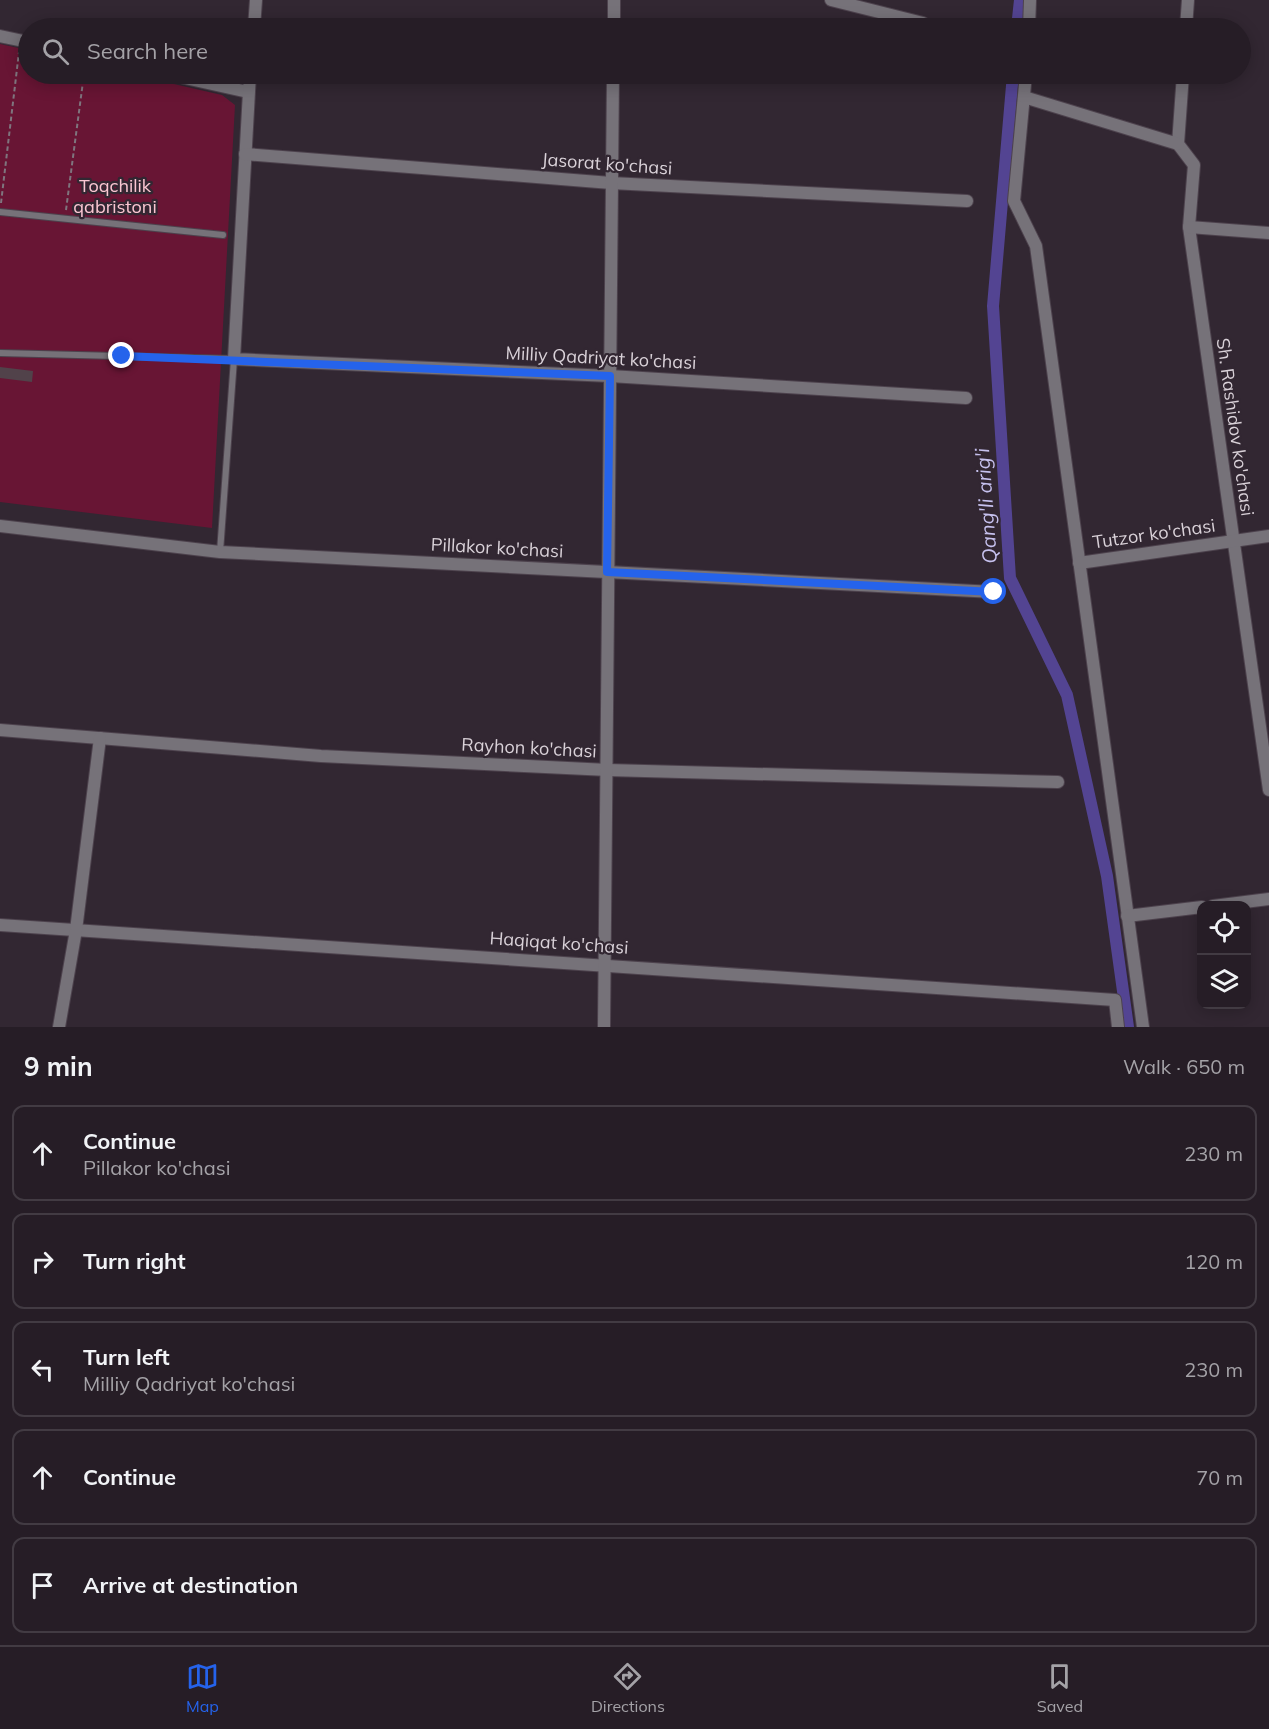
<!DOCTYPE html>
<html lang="en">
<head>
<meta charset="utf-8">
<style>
  :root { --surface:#261d26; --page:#2e262e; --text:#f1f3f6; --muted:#a4a2a7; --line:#423b43; --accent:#2563eb }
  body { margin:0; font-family:Mulish,sans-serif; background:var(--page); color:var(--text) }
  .controls { position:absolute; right:18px; bottom:18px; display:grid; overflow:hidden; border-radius:12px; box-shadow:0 3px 15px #0003 }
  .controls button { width:54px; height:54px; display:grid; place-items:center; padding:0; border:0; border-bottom:2px solid var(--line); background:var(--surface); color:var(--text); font:30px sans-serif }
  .stop { position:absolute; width:18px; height:18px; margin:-14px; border:4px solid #2563eb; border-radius:50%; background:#fff }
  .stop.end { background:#2563eb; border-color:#fff; box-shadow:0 2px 6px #0008 }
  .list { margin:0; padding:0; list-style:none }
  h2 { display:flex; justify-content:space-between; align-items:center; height:78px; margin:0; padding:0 24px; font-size:26px }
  h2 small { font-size:20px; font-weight:400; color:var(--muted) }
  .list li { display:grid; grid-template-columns:39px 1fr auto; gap:18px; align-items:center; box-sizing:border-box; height:96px; margin:0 12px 12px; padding:0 12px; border:2px solid var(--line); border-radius:12px }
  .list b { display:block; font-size:22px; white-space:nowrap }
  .list p { margin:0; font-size:20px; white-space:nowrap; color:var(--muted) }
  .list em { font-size:20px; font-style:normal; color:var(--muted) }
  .icon { flex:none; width:33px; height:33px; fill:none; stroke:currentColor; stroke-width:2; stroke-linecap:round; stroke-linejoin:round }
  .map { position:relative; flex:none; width:1269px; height:1027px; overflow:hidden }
  .search { position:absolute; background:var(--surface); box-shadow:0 3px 15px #0003; left:18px; right:18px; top:18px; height:66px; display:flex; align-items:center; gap:15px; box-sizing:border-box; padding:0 21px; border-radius:33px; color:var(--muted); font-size:22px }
  .sheet { height:618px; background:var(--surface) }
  nav { display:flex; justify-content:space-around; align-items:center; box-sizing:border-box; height:84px; border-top:2px solid var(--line); background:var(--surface); font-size:16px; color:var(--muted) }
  nav a { display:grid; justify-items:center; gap:3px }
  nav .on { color:var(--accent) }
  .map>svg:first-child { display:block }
  .green { fill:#681534 }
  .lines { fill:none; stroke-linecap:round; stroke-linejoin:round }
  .canal { stroke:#534492; stroke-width:12 }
  .building { fill:#51424a }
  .lane-casing { stroke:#4d424d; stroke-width:8 }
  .street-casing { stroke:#4d424d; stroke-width:14 }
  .path { stroke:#7f757e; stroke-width:2; stroke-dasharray:4.5 3; stroke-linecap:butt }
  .lane { stroke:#767279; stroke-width:6 }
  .street { stroke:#767279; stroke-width:12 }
  .route { stroke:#2563eb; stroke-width:8 }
  .labels { text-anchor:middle; stroke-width:4.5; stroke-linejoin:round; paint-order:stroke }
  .street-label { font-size:18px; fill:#d9d1d8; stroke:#322732 }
  .park-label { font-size:18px; fill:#fbc6d2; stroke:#322732 }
  .water-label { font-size:20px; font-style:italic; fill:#c6c1ee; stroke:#322732 }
</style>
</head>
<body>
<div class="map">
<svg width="1269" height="1027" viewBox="0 0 1269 1027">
  <rect width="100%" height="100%" fill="#322732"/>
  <path class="green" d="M 0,44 L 28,50 L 28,74 L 130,74 L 222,95 L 235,105 L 212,528 L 0,502 Z"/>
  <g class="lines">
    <g class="canal">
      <path d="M 1017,28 L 1020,0"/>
      <path d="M 1013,74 L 993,306 L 1010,578 L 1067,695 L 1107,876 L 1128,1027"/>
    </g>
  </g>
  <path class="building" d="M 0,367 L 33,371 L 32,382 L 0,378 Z"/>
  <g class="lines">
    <defs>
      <g id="lane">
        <path d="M 0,212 L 223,235"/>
        <path d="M 0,353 L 234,359 L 220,552"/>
      </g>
      <g id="street">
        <path d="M 831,0 L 923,23"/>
        <path d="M 254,28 L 256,0"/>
        <path d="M 614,28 L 614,0"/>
        <path d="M 1029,28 L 1030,0"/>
        <path d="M 1186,28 L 1188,0"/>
        <path d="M 0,36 L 28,42"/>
        <path d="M 167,74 L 248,92"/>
        <path d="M 250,74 L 234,359 L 610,376 L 966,398"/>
        <path d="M 1026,74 L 1014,201 L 1036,246 L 1143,1027"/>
        <path d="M 1183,74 L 1178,144 L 1194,165 L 1189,227 L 1269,790"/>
        <path d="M 1024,97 L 1178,144"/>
        <path d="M 245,154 L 611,183 L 967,201"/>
        <path d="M 1189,227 L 1269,233"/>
        <path d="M 0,526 L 220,552 L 994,592"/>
        <path d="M 1079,563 L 1269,536"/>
        <path d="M 0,730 L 321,756 L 608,770 L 1058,782"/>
        <path d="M 1213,906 L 1269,899"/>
        <path d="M 1127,916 L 1202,907"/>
        <path d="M 0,925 L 1115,1000 L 1118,1027"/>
        <path d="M 59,1027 L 76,930 L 100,738"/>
        <path d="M 604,1027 L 613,74"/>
      </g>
    </defs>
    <use href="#lane" class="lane-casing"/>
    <use href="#street" class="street-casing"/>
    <g class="path">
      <path d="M 115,74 L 159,83"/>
      <path d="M 1,203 L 19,52"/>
      <path d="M 66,210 L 84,74"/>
    </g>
    <use href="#lane" class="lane"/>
    <use href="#street" class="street"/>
  </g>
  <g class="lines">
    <path class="route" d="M 122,356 L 610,376 L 607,572 L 994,592"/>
  </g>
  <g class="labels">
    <g class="street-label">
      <text transform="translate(607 164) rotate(4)" y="6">Jasorat ko'chasi</text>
      <text transform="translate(601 358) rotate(3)" y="6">Milliy Qadriyat ko'chasi</text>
      <text transform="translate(1235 427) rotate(82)" y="6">Sh. Rashidov ko'chasi</text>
      <text transform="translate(1154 534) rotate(-8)" y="6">Tutzor ko'chasi</text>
      <text transform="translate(497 548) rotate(3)" y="6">Pillakor ko'chasi</text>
      <text transform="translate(529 748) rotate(3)" y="6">Rayhon ko'chasi</text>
      <text transform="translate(559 943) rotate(4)" y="6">Haqiqat ko'chasi</text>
    </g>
    <g class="park-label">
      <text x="115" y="192">Toqchilik<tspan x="115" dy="21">qabristoni</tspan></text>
    </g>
    <g class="water-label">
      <text transform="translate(986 506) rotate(-94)" y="7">Qang'li arig'i</text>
    </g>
  </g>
</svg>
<div class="controls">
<button><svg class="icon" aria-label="locate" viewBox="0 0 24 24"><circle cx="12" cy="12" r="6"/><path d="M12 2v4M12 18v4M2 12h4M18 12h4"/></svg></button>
<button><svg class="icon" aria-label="layers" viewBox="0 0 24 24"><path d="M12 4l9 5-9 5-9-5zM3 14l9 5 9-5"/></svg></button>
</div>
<div class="stop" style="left:994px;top:592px"></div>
<div class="stop end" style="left:122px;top:356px"></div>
<div class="search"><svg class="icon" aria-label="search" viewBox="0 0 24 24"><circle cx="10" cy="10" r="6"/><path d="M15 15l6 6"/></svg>Search here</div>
</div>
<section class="sheet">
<h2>9 min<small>Walk · 650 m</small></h2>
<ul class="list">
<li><svg class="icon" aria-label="ahead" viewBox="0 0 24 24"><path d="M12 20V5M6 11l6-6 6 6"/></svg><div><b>Continue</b><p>Pillakor ko'chasi</p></div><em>230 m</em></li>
<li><svg class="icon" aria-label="right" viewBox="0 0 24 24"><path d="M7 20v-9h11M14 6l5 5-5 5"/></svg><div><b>Turn right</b></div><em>120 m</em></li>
<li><svg class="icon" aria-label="left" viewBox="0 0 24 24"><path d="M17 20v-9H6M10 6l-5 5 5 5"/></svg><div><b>Turn left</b><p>Milliy Qadriyat ko'chasi</p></div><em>230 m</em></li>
<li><svg class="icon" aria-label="ahead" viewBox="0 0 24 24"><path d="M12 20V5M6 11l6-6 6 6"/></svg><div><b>Continue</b></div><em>70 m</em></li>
<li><svg class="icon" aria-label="arrive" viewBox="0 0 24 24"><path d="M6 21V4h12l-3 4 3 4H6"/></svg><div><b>Arrive at destination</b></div></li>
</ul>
</section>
<nav>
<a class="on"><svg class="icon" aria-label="map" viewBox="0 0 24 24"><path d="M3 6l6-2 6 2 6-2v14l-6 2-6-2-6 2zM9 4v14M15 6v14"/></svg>Map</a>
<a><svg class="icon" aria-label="directions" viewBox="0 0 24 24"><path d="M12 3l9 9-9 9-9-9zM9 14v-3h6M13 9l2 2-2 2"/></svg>Directions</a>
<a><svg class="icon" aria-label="saved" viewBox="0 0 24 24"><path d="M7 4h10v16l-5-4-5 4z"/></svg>Saved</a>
</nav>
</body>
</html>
